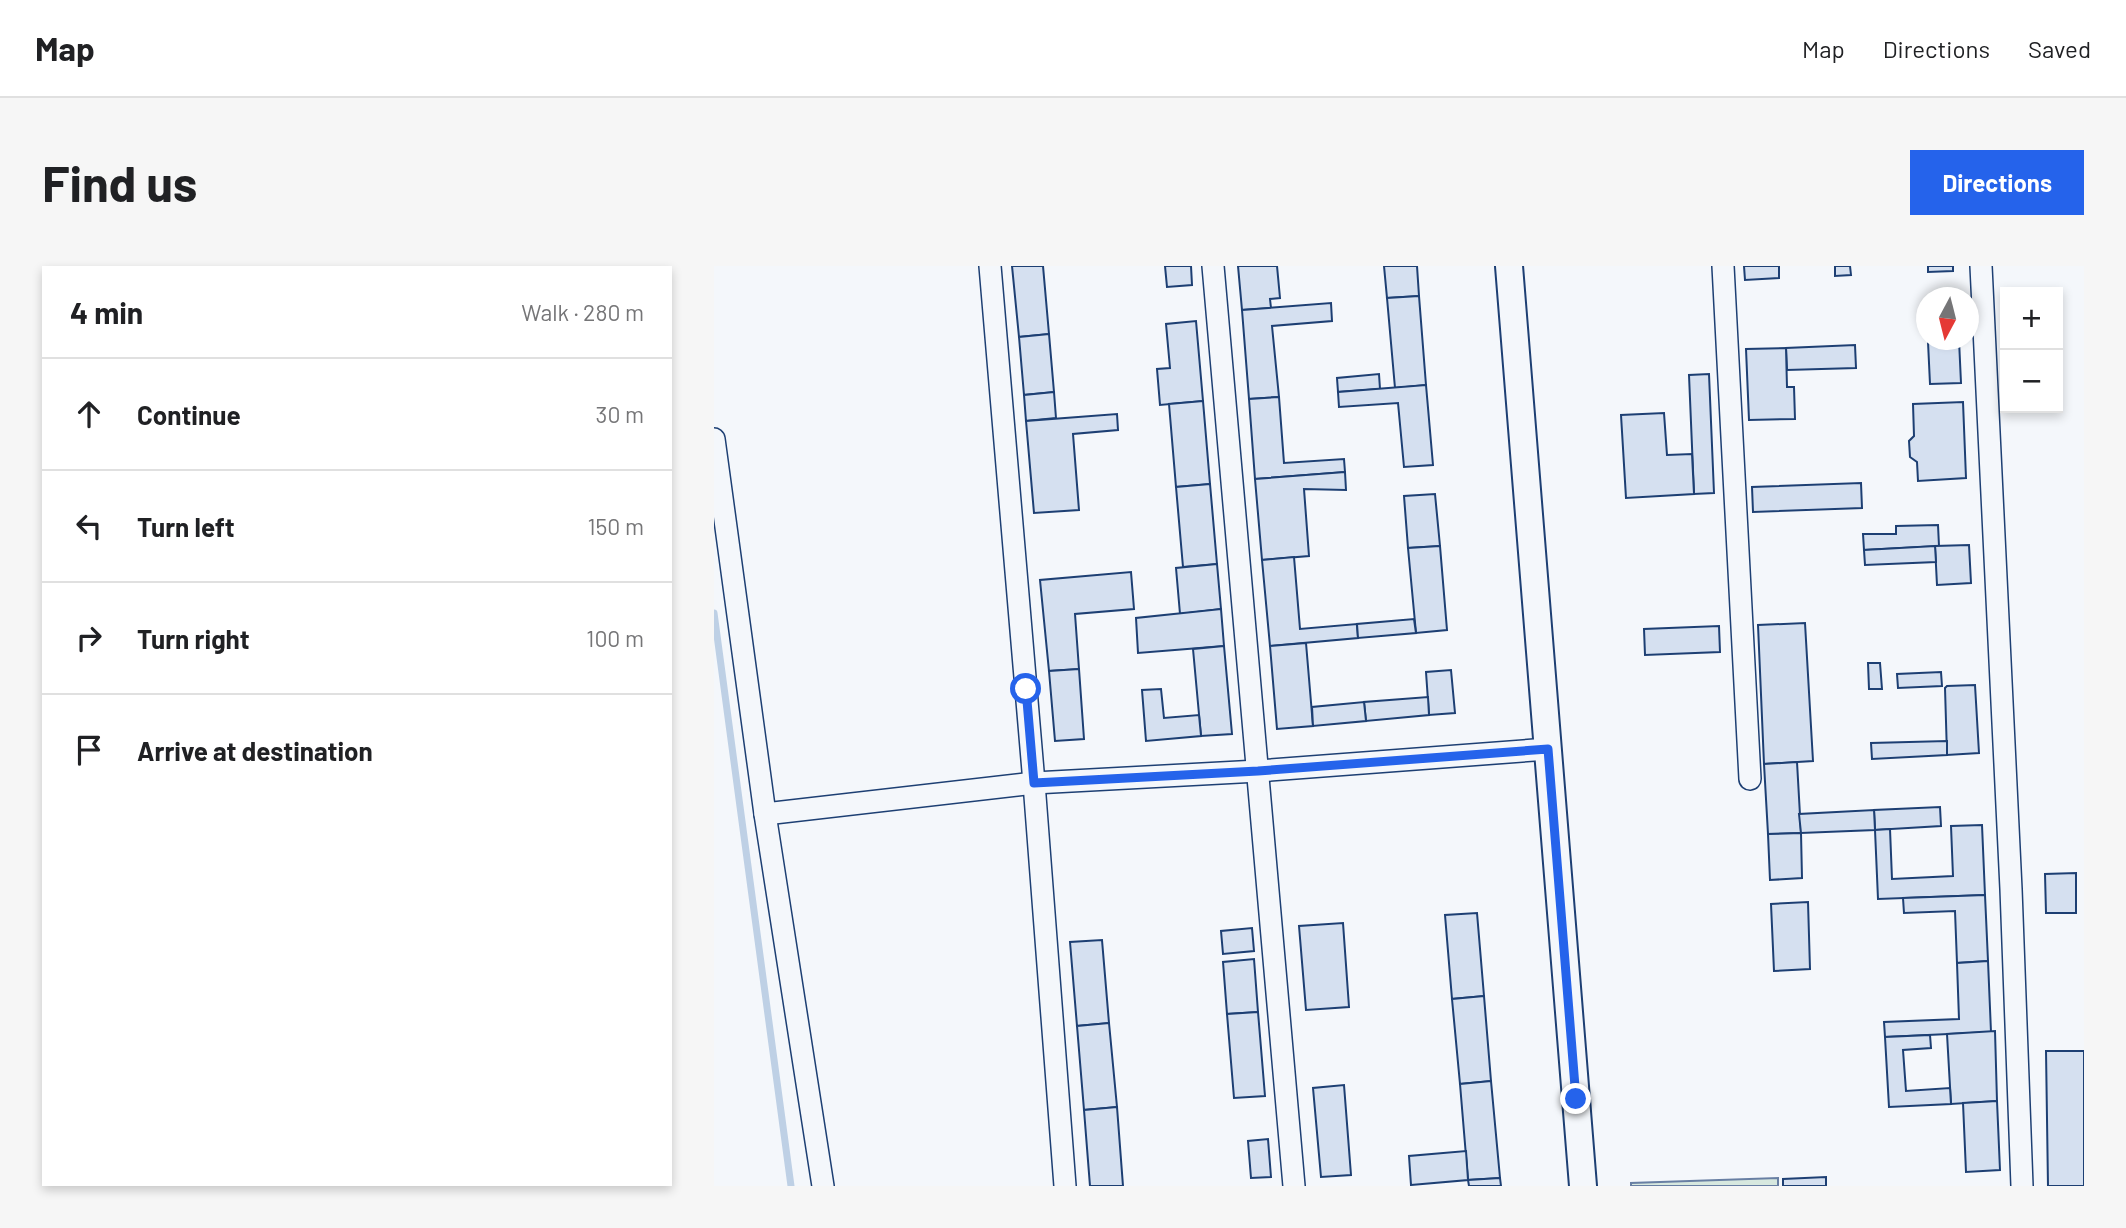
<!DOCTYPE html>
<html lang="en">
<head>
<meta charset="utf-8">
<style>
  :root { --surface:#fff; --page:#f6f6f6; --text:#202124; --muted:#757577; --line:#e0e0e0; --accent:#2563eb }
  body { margin:0; font-family:Barlow,sans-serif; background:var(--page); color:var(--text) }
  .controls { position:absolute; right:21px; top:21px; display:grid; overflow:hidden; border-radius:0px; box-shadow:0 4px 10px #0003 }
  .controls button { width:63px; height:63px; display:grid; place-items:center; padding:0; border:0; border-bottom:2px solid var(--line); background:var(--surface); color:var(--text); font:35px sans-serif }
  .compass { position:absolute; left:1202px; top:21px; width:63px; height:63px; border-radius:50%; background:var(--surface); box-shadow:0 4px 10px #0003; rotate:187deg }
  .stop { position:absolute; width:21px; height:21px; margin:-16px; border:5px solid #2563eb; border-radius:50%; background:#fff }
  .stop.end { background:#2563eb; border-color:#fff; box-shadow:0 2px 7px #0008 }
  .list { margin:0; padding:0; list-style:none }
  h2 { display:flex; justify-content:space-between; align-items:center; height:91px; margin:0; padding:0 28px; font-size:30px }
  h2 small { font-size:23px; font-weight:400; color:var(--muted) }
  .list li { display:grid; grid-template-columns:46px 1fr auto; gap:21px; align-items:center; box-sizing:border-box; height:112px; padding:0 28px; border-top:2px solid var(--line) }
  .list b { display:block; font-size:26px; white-space:nowrap }
  .list em { font-size:23px; font-style:normal; color:var(--muted) }
  .icon { flex:none; width:38px; height:38px; fill:none; stroke:currentColor; stroke-width:2; stroke-linecap:round; stroke-linejoin:round }
  .map { position:relative; flex:none; width:1370px; height:920px; overflow:hidden; border-radius:0px }
  header { display:flex; align-items:center; gap:42px; box-sizing:border-box; height:98px; padding:0 35px; background:var(--surface); border-bottom:2px solid var(--line) }
  header strong { font-size:33px }
  nav { display:flex; gap:38px; margin-inline-start:auto; font-size:24px }
  .intro { display:flex; align-items:center; justify-content:space-between; box-sizing:border-box; height:168px; padding:0 42px }
  h1 { margin:0; font-size:49px }
  .button { padding:18px 32px; border-radius:0px; background:var(--accent); color:#fff; font-size:24px; font-weight:700 }
  main { display:flex; gap:42px; padding:0 42px }
  aside { flex:1; background:var(--surface); border-radius:0px; box-shadow:0 4px 10px #0003 }
  .map>svg:first-child { display:block }
  .green { fill:#d7e8df; stroke:#687fa3; stroke-width:2 }
  .lines { fill:none; stroke-linecap:round; stroke-linejoin:round }
  .stream { stroke:#bed0e5; stroke-width:7 }
  .building { fill:#d5e0f0; stroke:#1d3f73; stroke-width:2 }
  .minor-casing { stroke:#1d3f73; stroke-width:24 }
  .tertiary-casing { stroke:#1d3f73; stroke-width:30 }
  .minor { stroke:#f4f7fb; stroke-width:21 }
  .tertiary { stroke:#f4f7fb; stroke-width:26 }
  .route { stroke:#2563eb; stroke-width:9 }
</style>
</head>
<body>
<header>
<strong>Map</strong>
<nav><a>Map</a><a>Directions</a><a>Saved</a></nav>
</header>
<div class="intro"><h1>Find us</h1><a class="button">Directions</a></div>
<main>
<aside>
<h2>4 min<small>Walk · 280 m</small></h2>
<ul class="list">
<li><svg class="icon" aria-label="ahead" viewBox="0 0 24 24"><path d="M12 20V5M6 11l6-6 6 6"/></svg><div><b>Continue</b></div><em>30 m</em></li>
<li><svg class="icon" aria-label="left" viewBox="0 0 24 24"><path d="M17 20v-9H6M10 6l-5 5 5 5"/></svg><div><b>Turn left</b></div><em>150 m</em></li>
<li><svg class="icon" aria-label="right" viewBox="0 0 24 24"><path d="M7 20v-9h11M14 6l5 5-5 5"/></svg><div><b>Turn right</b></div><em>100 m</em></li>
<li><svg class="icon" aria-label="arrive" viewBox="0 0 24 24"><path d="M6 21V4h12l-3 4 3 4H6"/></svg><div><b>Arrive at destination</b></div></li>
</ul>
</aside>
<div class="map">
<svg width="1370" height="920" viewBox="0 0 1370 920">
  <rect width="100%" height="100%" fill="#f4f7fb"/>
  <path class="green" d="M 1064,912 L 1064,920 L 917,920 L 917,917 Z"/>
  <g class="lines">
    <path class="stream" d="M 0,347 L 77,920"/>
  </g>
  <g class="building">
    <path d="M 298,0 L 329,0 L 335,68 L 305,71 Z"/>
    <path d="M 451,0 L 477,0 L 478,19 L 453,21 Z"/>
    <path d="M 524,0 L 563,0 L 566,32 L 556,33 L 557,42 L 528,44 Z"/>
    <path d="M 670,0 L 703,0 L 705,30 L 673,32 Z"/>
    <path d="M 1030,0 L 1065,0 L 1065,12 L 1031,14 Z"/>
    <path d="M 1121,0 L 1136,0 L 1137,9 L 1121,10 Z"/>
    <path d="M 1214,0 L 1239,0 L 1239,5 L 1214,6 Z"/>
    <path d="M 705,30 L 712,119 L 681,122 L 673,32 Z"/>
    <path d="M 617,37 L 618,55 L 558,60 L 565,131 L 535,133 L 528,44 Z"/>
    <path d="M 482,55 L 489,135 L 446,139 L 443,103 L 456,102 L 452,58 Z"/>
    <path d="M 335,68 L 340,126 L 310,129 L 305,71 Z"/>
    <path d="M 1245,74 L 1247,117 L 1216,118 L 1214,76 Z"/>
    <path d="M 1141,79 L 1142,102 L 1073,104 L 1072,82 Z"/>
    <path d="M 1072,82 L 1073,121 L 1080,121 L 1081,153 L 1035,154 L 1032,83 Z"/>
    <path d="M 665,108 L 666,123 L 624,126 L 623,112 Z"/>
    <path d="M 995,108 L 1000,227 L 980,228 L 975,109 Z"/>
    <path d="M 712,119 L 719,199 L 690,201 L 684,137 L 625,141 L 624,126 Z"/>
    <path d="M 340,126 L 342,152 L 312,155 L 310,129 Z"/>
    <path d="M 565,131 L 570,197 L 630,193 L 631,206 L 541,213 L 535,133 Z"/>
    <path d="M 489,135 L 496,218 L 462,221 L 455,138 Z"/>
    <path d="M 1249,136 L 1252,212 L 1204,215 L 1203,196 L 1196,191 L 1195,175 L 1200,170 L 1199,138 Z"/>
    <path d="M 950,147 L 953,189 L 978,188 L 980,228 L 912,232 L 907,149 Z"/>
    <path d="M 403,148 L 404,164 L 359,168 L 365,244 L 320,247 L 312,155 Z"/>
    <path d="M 631,206 L 632,224 L 590,223 L 595,290 L 548,294 L 541,213 Z"/>
    <path d="M 1147,217 L 1148,242 L 1039,246 L 1038,221 Z"/>
    <path d="M 496,218 L 503,298 L 469,301 L 462,221 Z"/>
    <path d="M 721,228 L 726,280 L 694,282 L 690,230 Z"/>
    <path d="M 1224,259 L 1225,280 L 1150,284 L 1149,268 L 1182,268 L 1182,260 Z"/>
    <path d="M 1255,279 L 1257,317 L 1223,319 L 1221,280 Z"/>
    <path d="M 726,280 L 733,364 L 702,367 L 694,282 Z"/>
    <path d="M 1221,280 L 1222,296 L 1151,299 L 1150,284 Z"/>
    <path d="M 580,291 L 586,363 L 643,358 L 644,372 L 556,380 L 548,294 Z"/>
    <path d="M 503,298 L 507,343 L 466,348 L 462,302 Z"/>
    <path d="M 417,306 L 420,343 L 361,348 L 365,403 L 335,405 L 326,314 Z"/>
    <path d="M 507,343 L 510,380 L 424,387 L 422,352 Z"/>
    <path d="M 700,353 L 702,367 L 644,372 L 643,358 Z"/>
    <path d="M 1091,357 L 1099,495 L 1050,498 L 1044,359 Z"/>
    <path d="M 1005,360 L 1006,386 L 931,389 L 930,363 Z"/>
    <path d="M 592,377 L 599,460 L 563,463 L 556,380 Z"/>
    <path d="M 510,380 L 518,468 L 487,470 L 479,383 Z"/>
    <path d="M 1154,397 L 1166,397 L 1168,423 L 1155,423 Z"/>
    <path d="M 365,403 L 370,473 L 341,475 L 335,405 Z"/>
    <path d="M 737,404 L 741,447 L 715,449 L 712,406 Z"/>
    <path d="M 1227,406 L 1228,420 L 1184,422 L 1183,408 Z"/>
    <path d="M 1261,419 L 1265,487 L 1233,489 L 1231,422 L 1233,420 Z"/>
    <path d="M 447,423 L 450,452 L 485,449 L 487,470 L 432,475 L 428,424 Z"/>
    <path d="M 714,431 L 715,449 L 652,455 L 650,436 Z"/>
    <path d="M 650,436 L 652,455 L 599,460 L 598,441 Z"/>
    <path d="M 1233,475 L 1233,489 L 1158,493 L 1157,477 Z"/>
    <path d="M 1083,496 L 1087,567 L 1054,568 L 1050,498 Z"/>
    <path d="M 1226,541 L 1227,560 L 1161,564 L 1160,544 Z"/>
    <path d="M 1160,544 L 1161,564 L 1087,567 L 1085,548 Z"/>
    <path d="M 1268,559 L 1271,629 L 1164,633 L 1161,564 L 1176,563 L 1178,613 L 1239,610 L 1237,560 Z"/>
    <path d="M 1087,567 L 1088,612 L 1056,614 L 1054,568 Z"/>
    <path d="M 1362,607 L 1362,647 L 1332,647 L 1331,608 Z"/>
    <path d="M 1271,629 L 1274,695 L 1243,697 L 1241,645 L 1190,647 L 1189,632 Z"/>
    <path d="M 1094,636 L 1096,703 L 1060,705 L 1057,638 Z"/>
    <path d="M 763,647 L 770,730 L 738,733 L 731,649 Z"/>
    <path d="M 629,657 L 635,741 L 592,744 L 585,660 Z"/>
    <path d="M 538,662 L 540,685 L 509,688 L 507,665 Z"/>
    <path d="M 388,674 L 395,757 L 363,760 L 356,676 Z"/>
    <path d="M 540,693 L 544,746 L 513,748 L 509,696 Z"/>
    <path d="M 1274,695 L 1277,766 L 1171,771 L 1170,756 L 1245,753 L 1243,697 Z"/>
    <path d="M 770,730 L 777,815 L 746,818 L 738,733 Z"/>
    <path d="M 544,746 L 551,830 L 520,832 L 513,748 Z"/>
    <path d="M 395,757 L 403,841 L 370,844 L 363,760 Z"/>
    <path d="M 1281,765 L 1283,835 L 1237,838 L 1233,768 Z"/>
    <path d="M 1216,769 L 1217,782 L 1189,784 L 1192,825 L 1236,822 L 1237,838 L 1175,841 L 1171,771 Z"/>
    <path d="M 1332,785 L 1370,785 L 1370,920 L 1334,920 Z"/>
    <path d="M 777,815 L 786,912 L 754,914 L 746,818 Z"/>
    <path d="M 630,819 L 637,909 L 607,911 L 599,822 Z"/>
    <path d="M 1283,835 L 1286,904 L 1252,906 L 1249,837 Z"/>
    <path d="M 403,841 L 409,920 L 376,920 L 370,844 Z"/>
    <path d="M 554,873 L 557,911 L 537,912 L 534,875 Z"/>
    <path d="M 752,885 L 754,914 L 697,919 L 695,890 Z"/>
    <path d="M 1112,911 L 1112,920 L 1069,920 L 1069,913 Z"/>
    <path d="M 786,912 L 787,920 L 755,920 L 754,914 Z"/>
  </g>
  <g class="lines">
    <defs>
      <g id="minor">
        <path d="M 276,0 L 320,517 L 351,920"/>
        <path d="M 499,0 L 580,920"/>
        <path d="M 1009,0 L 1036,513"/>
        <path d="M 1267,0 L 1297,623 L 1308,920"/>
        <path d="M 0,173 L 51,548 L 109,920"/>
        <path d="M 51,548 L 320,517 L 544,505 L 834,483"/>
      </g>
      <path id="tertiary" d="M 795,0 L 869,920"/>
    </defs>
    <use href="#minor" class="minor-casing"/>
    <use href="#tertiary" class="tertiary-casing"/>
    <use href="#minor" class="minor"/>
    <use href="#tertiary" class="tertiary"/>
  </g>
  <g class="lines">
    <path class="route" d="M 312,423 L 320,517 L 544,505 L 834,483 L 862,833"/>
  </g>
</svg>
<div class="controls">
<button>+</button>
<button>−</button>
</div>
<svg class="compass" viewBox="-18 -18 36 36"><path d="M0-13l5 13h-10z" fill="#e53935"/><path d="M0 13l5-13h-10z" fill="#757577"/></svg>
<div class="stop" style="left:312px;top:423px"></div>
<div class="stop end" style="left:862px;top:833px"></div>
</div>
</main>
</body>
</html>
